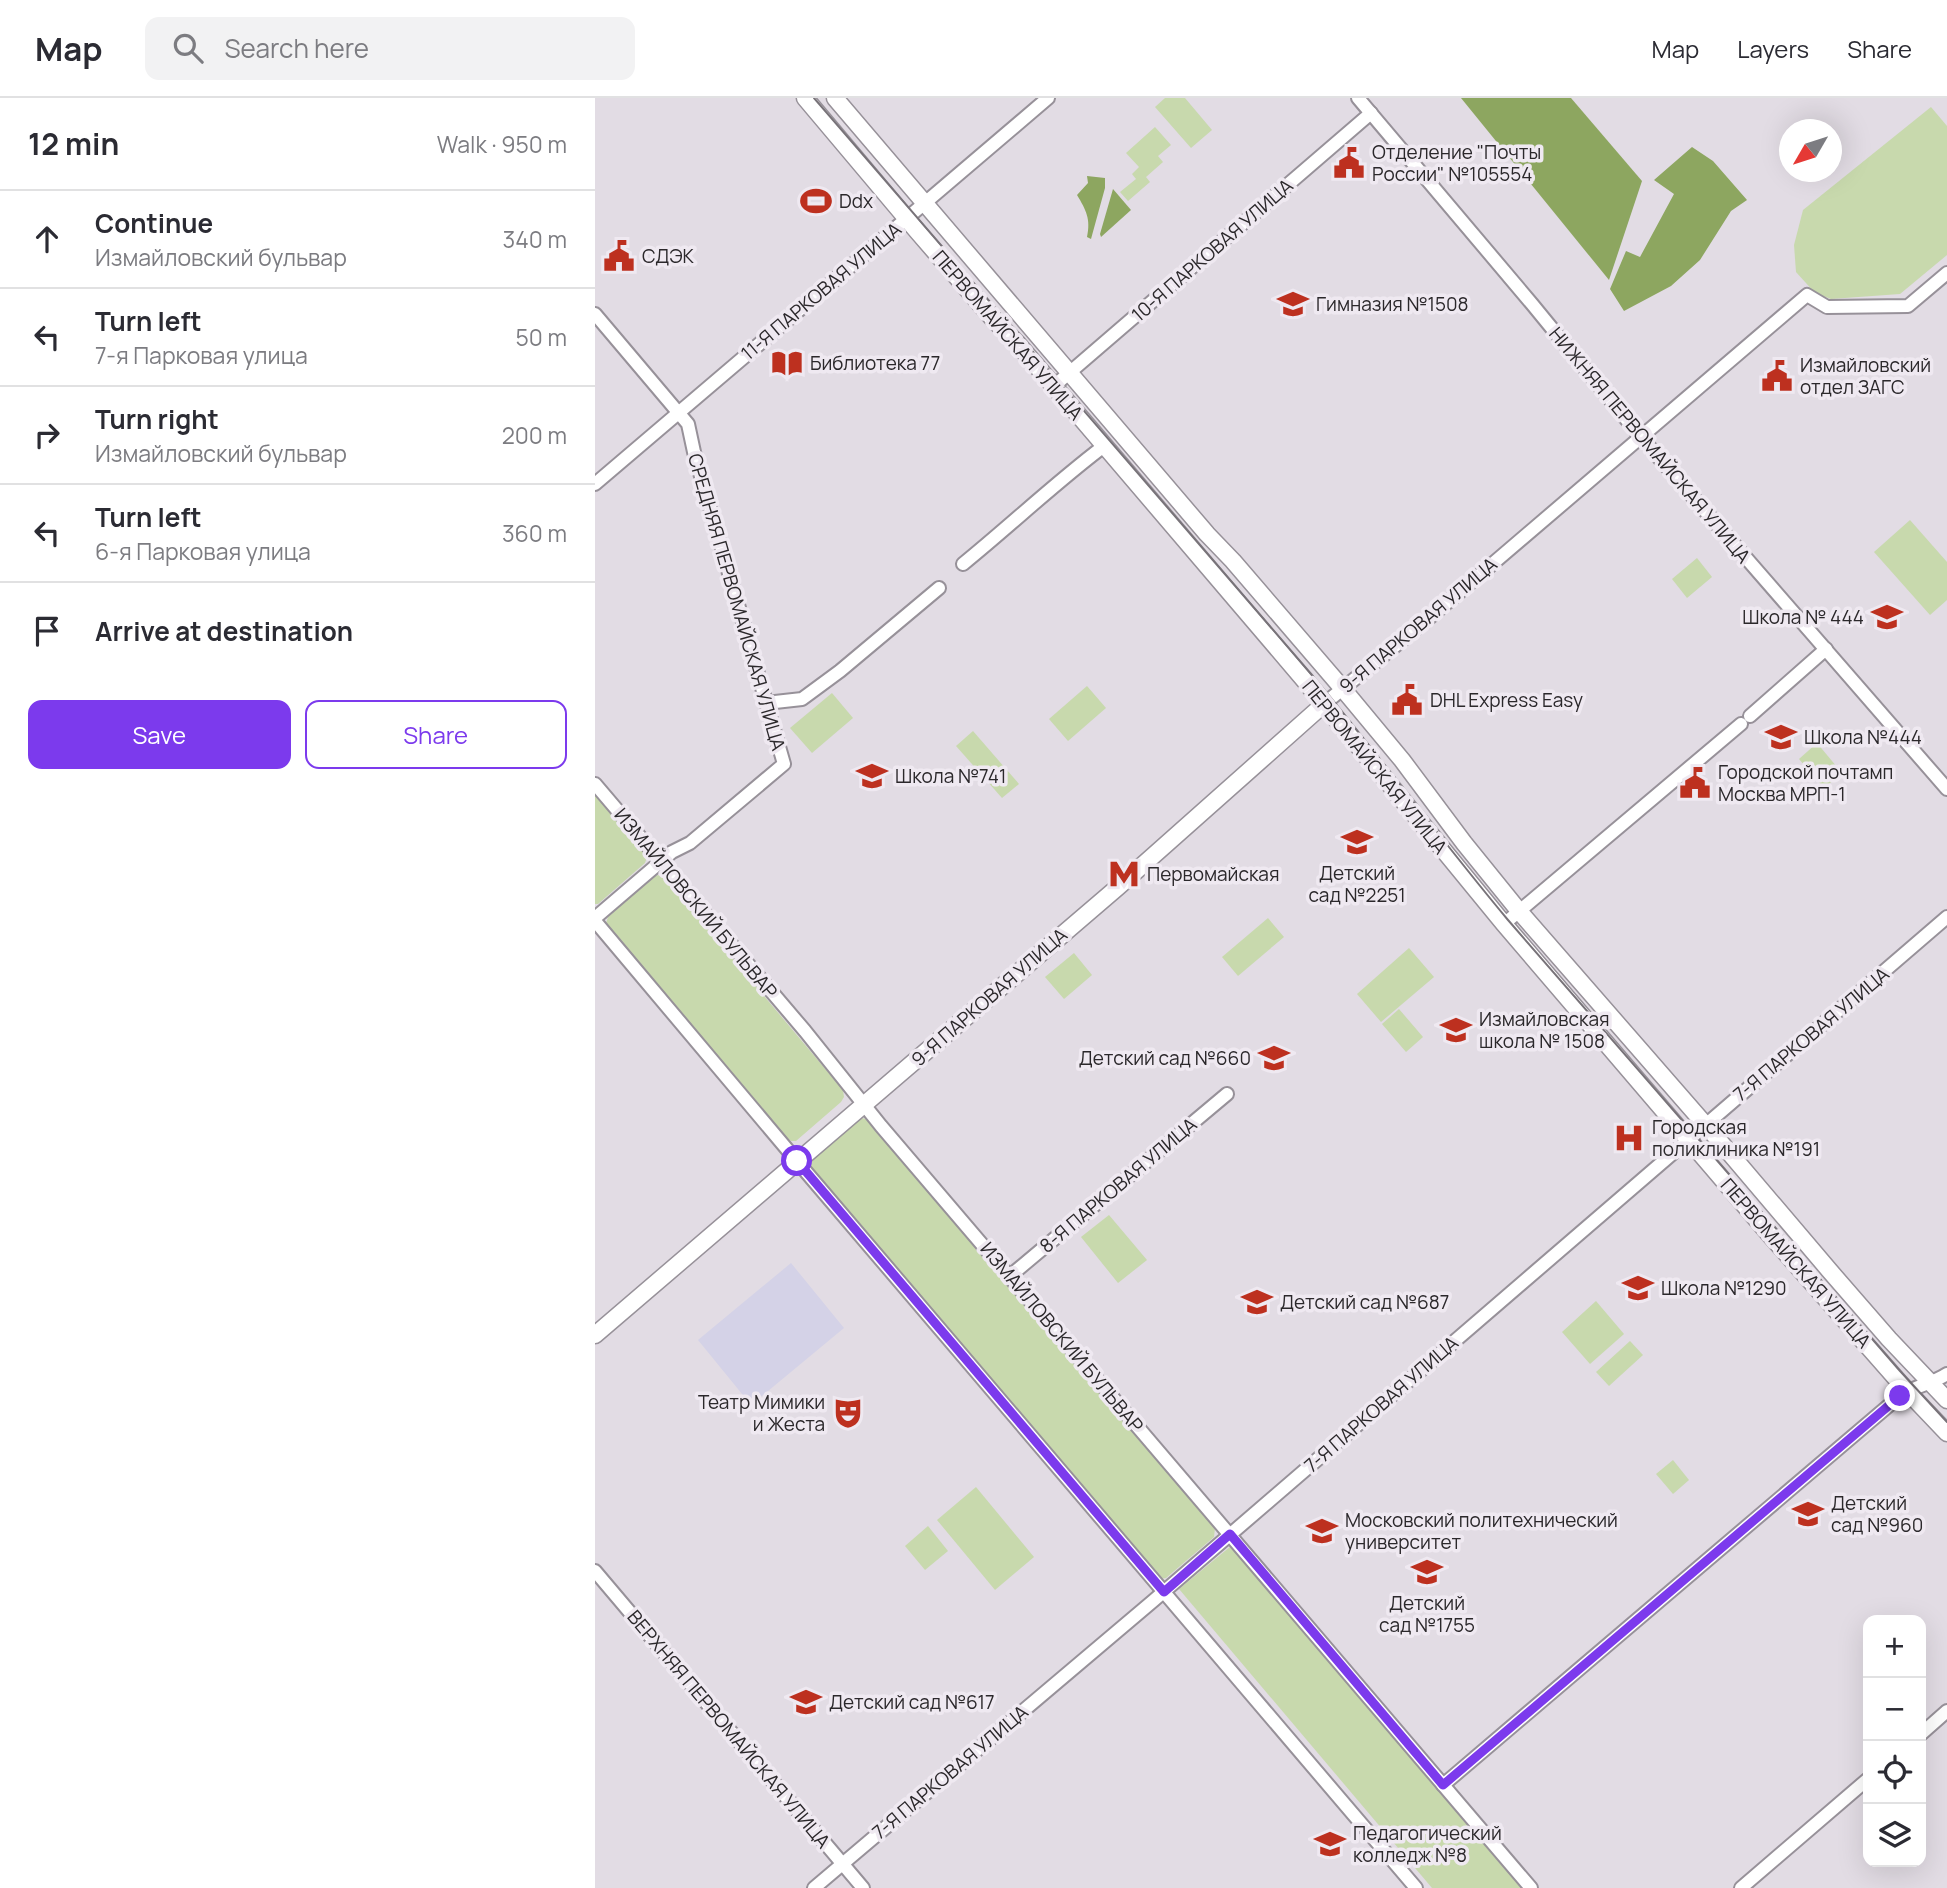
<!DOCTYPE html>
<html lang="en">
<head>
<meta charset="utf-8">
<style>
  :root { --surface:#fff; --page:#f2f2f3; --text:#2b2b33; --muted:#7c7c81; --line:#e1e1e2; --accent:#7c3aed }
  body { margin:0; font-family:Manrope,sans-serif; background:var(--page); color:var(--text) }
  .controls { position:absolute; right:21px; bottom:21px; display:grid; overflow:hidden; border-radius:14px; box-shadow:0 7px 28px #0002 }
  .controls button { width:63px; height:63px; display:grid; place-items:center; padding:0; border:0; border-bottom:2px solid var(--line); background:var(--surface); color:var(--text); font:35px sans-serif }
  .compass { position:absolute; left:1184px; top:21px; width:63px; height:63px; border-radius:50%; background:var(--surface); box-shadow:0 7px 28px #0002; rotate:231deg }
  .stop { position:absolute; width:21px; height:21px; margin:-16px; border:5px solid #7c3aed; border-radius:50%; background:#fff }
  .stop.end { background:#7c3aed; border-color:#fff; box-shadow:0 2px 7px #0008 }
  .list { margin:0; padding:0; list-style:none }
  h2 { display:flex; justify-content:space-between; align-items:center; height:91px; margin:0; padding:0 28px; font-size:30px }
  h2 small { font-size:23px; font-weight:400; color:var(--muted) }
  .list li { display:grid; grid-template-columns:46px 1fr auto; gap:21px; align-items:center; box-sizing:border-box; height:98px; padding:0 28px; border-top:2px solid var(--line) }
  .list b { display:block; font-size:26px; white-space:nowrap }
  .list p { margin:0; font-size:23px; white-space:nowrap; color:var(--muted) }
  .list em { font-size:23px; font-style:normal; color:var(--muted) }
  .actions { display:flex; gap:14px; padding:21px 28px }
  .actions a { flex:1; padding:16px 0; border:2px solid var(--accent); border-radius:14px; text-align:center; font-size:24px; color:var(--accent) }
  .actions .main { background:var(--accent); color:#fff }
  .icon { flex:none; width:38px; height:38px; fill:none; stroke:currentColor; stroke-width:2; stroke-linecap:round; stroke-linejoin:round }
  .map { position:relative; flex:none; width:1352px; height:1790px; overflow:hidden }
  header { display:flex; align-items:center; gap:42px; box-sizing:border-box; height:98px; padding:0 35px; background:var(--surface); border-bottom:2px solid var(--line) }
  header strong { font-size:33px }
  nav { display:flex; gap:38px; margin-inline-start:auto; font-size:24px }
  .search { width:490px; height:63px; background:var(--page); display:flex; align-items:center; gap:18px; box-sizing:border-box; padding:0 24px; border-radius:14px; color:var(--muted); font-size:26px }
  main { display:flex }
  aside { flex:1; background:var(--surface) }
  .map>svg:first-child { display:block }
  .industrial { fill:#d4d2e7 }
  .green { fill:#c8d9ad }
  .forest { fill:#8da660 }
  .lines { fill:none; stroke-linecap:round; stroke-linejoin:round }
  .minor-casing { stroke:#979199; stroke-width:16 }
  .major-casing { stroke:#979199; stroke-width:19 }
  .minor { stroke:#fff; stroke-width:12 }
  .major { stroke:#fff; stroke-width:16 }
  .tram { stroke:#787379; stroke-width:2 }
  .route { stroke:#7c3aed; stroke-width:9 }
  .labels { text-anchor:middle; stroke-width:7; stroke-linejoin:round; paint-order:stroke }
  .poi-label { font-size:19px; fill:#2b282b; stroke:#efe9f1; text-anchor:start }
  .street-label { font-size:19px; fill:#2b282b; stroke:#efe9f1 }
</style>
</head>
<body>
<header>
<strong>Map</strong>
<div class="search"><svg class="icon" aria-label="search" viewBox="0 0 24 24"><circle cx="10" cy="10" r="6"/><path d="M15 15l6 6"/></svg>Search here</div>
<nav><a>Map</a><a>Layers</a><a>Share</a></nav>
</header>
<main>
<aside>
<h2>12 min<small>Walk · 950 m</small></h2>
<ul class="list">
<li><svg class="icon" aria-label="ahead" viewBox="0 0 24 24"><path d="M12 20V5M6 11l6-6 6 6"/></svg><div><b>Continue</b><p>Измайловский бульвар</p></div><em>340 m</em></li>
<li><svg class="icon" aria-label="left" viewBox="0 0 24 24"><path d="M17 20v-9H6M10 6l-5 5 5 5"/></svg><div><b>Turn left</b><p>7-я Парковая улица</p></div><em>50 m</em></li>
<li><svg class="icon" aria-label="right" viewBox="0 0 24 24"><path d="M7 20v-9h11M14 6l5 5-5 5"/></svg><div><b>Turn right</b><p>Измайловский бульвар</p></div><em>200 m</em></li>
<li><svg class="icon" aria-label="left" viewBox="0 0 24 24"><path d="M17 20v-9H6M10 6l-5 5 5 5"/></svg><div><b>Turn left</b><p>6-я Парковая улица</p></div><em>360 m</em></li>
<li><svg class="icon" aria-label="arrive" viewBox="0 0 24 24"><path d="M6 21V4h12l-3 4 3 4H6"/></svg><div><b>Arrive at destination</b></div></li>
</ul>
<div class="actions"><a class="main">Save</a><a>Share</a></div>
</aside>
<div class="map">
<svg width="1352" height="1790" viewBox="0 0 1352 1790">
  <rect width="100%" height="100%" fill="#e2dce4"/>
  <path class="industrial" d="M 196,1165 L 249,1230 L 156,1307 L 103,1242 Z"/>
  <g class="green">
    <path d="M 570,0 L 590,0 L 617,32 L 596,50 L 560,9 Z"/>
    <path d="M 1336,9 L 1352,28 L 1352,157 L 1305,196 L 1236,201 L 1220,195 L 1201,174 L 1199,147 L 1208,112 Z"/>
    <path d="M 560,29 L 576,47 L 563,58 L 568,64 L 551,79 L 555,84 L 533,103 L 525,94 L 541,81 L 537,76 L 544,69 L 531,55 Z"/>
    <path d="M 1315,422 L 1352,464 L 1352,502 L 1335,517 L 1279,454 Z"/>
    <path d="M 1102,460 L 1117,479 L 1092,500 L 1077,481 Z"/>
    <path d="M 492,588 L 511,610 L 473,643 L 454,621 Z"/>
    <path d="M 237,595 L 258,620 L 217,655 L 195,630 Z"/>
    <path d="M 378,633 L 424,686 L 407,700 L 361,648 Z"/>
    <path d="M 1222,645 L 1247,675 L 1229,690 L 1204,661 Z"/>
    <path d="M 0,696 L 52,759 L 50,765 L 3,806 L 0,806 Z"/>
    <path d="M 63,777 L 70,780 L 75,786 L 248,992 L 249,999 L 246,1004 L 201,1043 L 196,1043 L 192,1040 L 13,831 L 11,825 L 13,819 L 58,779 Z"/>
    <path d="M 673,820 L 689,839 L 643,878 L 627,859 Z"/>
    <path d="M 814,850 L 839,879 L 786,924 L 762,896 Z"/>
    <path d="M 479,855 L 497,877 L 469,901 L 450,879 Z"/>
    <path d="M 804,911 L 828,939 L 811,954 L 787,926 Z"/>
    <path d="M 266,1020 L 272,1021 L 620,1430 L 619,1439 L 571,1480 L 566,1481 L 560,1477 L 216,1072 L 214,1066 L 217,1060 L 262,1022 Z"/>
    <path d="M 514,1117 L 552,1162 L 523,1185 L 486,1139 Z"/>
    <path d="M 1001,1203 L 1029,1236 L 995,1266 L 967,1234 Z"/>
    <path d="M 1035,1243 L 1048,1257 L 1014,1288 L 1001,1274 Z"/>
    <path d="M 1078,1362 L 1094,1382 L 1078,1396 L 1061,1376 Z"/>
    <path d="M 381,1389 L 439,1459 L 400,1492 L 342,1422 Z"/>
    <path d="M 333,1428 L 353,1453 L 330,1472 L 310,1448 Z"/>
    <path d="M 636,1448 L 929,1790 L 837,1790 L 584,1491 Z"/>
  </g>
  <g class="forest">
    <path d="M 866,0 L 976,0 L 1047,83 L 1014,182 Z"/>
    <path d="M 1097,49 L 1118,63 L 1152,102 L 1136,113 L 1105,162 L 1076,188 L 1029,213 L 1015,191 L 1031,153 L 1045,159 L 1079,96 L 1059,82 Z"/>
    <path d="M 492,78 L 510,80 L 510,90 L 496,141 L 492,139 C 496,121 491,112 482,97 L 493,85 Z"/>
    <path d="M 518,91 L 536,112 L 506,139 L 505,136 Z"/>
  </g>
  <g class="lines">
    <defs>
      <g id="minor">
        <path d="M 763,0 L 937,206 L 1045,338 L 1352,691"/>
        <path d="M 0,216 L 93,326 L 99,354 L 189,666 L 95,745 L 77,754 L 0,820"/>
        <path d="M 459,288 L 776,15"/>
        <path d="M 0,386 L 453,0"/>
        <path d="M 368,466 C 416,427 460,385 509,348"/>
        <path d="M 171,605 L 207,601 L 245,573 L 344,490"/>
        <path d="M 729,606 L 833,521 L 1212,197 L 1232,209 L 1313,208 L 1352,175"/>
        <path d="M 1155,618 L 1231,551"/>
        <path d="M 0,686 L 210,933 L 286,1028 L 936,1790"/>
        <path d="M 0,823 L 212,1075 L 821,1790"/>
        <path d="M 909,826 L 1146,626"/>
        <path d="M 415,1178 L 632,996"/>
        <path d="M 0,1473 L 268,1790"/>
        <path d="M 1326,1636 L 1352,1613"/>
        <path d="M 848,1687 L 1305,1298 C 1319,1288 1337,1286 1352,1276"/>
        <path d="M 219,1790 L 558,1503 L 1352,819"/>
        <path d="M 1146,1790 L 1273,1681"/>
      </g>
      <g id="major">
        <path d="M 210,0 L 322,133 L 399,222 L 422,245 L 710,583 L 909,826 L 1175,1137 L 1312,1293 L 1352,1335"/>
        <path d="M 240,0 L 612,436 L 638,463 L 748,591 L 807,662 L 869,745 L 924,813 L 1121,1039 L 1234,1172 L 1294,1241 L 1352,1302"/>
        <path d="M 0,1237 L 523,789 L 729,606"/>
      </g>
    </defs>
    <use href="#minor" class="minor-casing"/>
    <use href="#major" class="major-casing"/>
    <use href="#minor" class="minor"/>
    <use href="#major" class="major"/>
    <path class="tram" d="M 219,0 L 717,577 C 784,657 846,742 913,822 L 1305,1273 L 1352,1324"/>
  </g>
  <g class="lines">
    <path class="route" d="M 202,1063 L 569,1494 L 635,1436 L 848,1687 L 1305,1298"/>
  </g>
  <defs>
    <symbol id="civic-bare" viewBox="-9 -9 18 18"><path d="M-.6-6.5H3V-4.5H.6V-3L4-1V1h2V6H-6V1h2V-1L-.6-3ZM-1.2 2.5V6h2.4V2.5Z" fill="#bd301f" stroke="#efe9f1" stroke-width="2.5" paint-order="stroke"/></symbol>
    <symbol id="stadium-bare" viewBox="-9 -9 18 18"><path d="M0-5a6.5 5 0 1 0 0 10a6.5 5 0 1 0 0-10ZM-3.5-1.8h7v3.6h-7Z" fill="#bd301f" stroke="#efe9f1" stroke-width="2.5" paint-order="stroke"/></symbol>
    <symbol id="school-bare" viewBox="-9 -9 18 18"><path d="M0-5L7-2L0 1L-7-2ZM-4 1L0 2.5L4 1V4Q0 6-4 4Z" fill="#bd301f" stroke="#efe9f1" stroke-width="2.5" paint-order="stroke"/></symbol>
    <symbol id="library-bare" viewBox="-9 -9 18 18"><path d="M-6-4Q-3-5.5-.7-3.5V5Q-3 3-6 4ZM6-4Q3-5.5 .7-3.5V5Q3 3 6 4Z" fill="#bd301f" stroke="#efe9f1" stroke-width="2.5" paint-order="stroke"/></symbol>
    <symbol id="metro-bare" viewBox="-9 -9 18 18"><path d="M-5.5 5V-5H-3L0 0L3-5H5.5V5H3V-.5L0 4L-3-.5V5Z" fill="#bd301f" stroke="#efe9f1" stroke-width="2.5" paint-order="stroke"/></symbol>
    <symbol id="hospital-bare" viewBox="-9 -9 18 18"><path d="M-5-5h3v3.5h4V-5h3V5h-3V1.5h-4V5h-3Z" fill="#bd301f" stroke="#efe9f1" stroke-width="2.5" paint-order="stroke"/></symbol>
    <symbol id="theatre-bare" viewBox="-9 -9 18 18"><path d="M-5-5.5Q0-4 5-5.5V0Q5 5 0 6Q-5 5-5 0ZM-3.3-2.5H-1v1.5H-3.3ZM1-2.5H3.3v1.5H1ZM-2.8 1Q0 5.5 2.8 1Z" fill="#bd301f" stroke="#efe9f1" stroke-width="2.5" paint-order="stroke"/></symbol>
    <symbol id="university-bare" viewBox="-9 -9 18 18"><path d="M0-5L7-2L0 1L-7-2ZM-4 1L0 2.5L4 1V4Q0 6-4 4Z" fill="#bd301f" stroke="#efe9f1" stroke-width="2.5" paint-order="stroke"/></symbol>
  </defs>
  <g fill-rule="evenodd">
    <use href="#civic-bare" x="732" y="43" width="44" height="44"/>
    <use href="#stadium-bare" x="199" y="81" width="44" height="44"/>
    <use href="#civic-bare" x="2" y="136" width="44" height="44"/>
    <use href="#school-bare" x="676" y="184" width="44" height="44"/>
    <use href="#library-bare" x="170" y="243" width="44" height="44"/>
    <use href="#civic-bare" x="1160" y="256" width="44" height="44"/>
    <use href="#school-bare" x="1270" y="497" width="44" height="44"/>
    <use href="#civic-bare" x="790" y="580" width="44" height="44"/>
    <use href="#school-bare" x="1164" y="617" width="44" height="44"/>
    <use href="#school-bare" x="255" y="656" width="44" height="44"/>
    <use href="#civic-bare" x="1078" y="663" width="44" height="44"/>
    <use href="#school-bare" x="740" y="722" width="44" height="44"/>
    <use href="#metro-bare" x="507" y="754" width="44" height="44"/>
    <use href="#school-bare" x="839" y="910" width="44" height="44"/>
    <use href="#school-bare" x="657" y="938" width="44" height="44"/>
    <use href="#hospital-bare" x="1012" y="1018" width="44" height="44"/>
    <use href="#school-bare" x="1021" y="1168" width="44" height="44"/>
    <use href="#school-bare" x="640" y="1182" width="44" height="44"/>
    <use href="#theatre-bare" x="231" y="1293" width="44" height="44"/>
    <use href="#school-bare" x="1191" y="1394" width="44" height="44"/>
    <use href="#university-bare" x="705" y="1411" width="44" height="44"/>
    <use href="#school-bare" x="810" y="1452" width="44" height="44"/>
    <use href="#school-bare" x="189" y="1582" width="44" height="44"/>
    <use href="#university-bare" x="713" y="1724" width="44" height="44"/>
  </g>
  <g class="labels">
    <g class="poi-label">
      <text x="777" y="61">Отделение "Почты<tspan x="777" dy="22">России" №105554</tspan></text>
      <text x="244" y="110">Ddx</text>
      <text x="47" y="165">СДЭК</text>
      <text x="721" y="213">Гимназия №1508</text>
      <text x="215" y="272">Библиотека 77</text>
      <text x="1205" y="274">Измайловский<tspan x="1205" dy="22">отдел ЗАГС</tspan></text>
      <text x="1269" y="526" text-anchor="end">Школа № 444</text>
      <text x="835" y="609">DHL Express Easy</text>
      <text x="1209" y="646">Школа №444</text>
      <text x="1123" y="681">Городской почтамп<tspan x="1123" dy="22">Москва МРП-1</tspan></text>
      <text x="300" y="685">Школа №741</text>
      <text x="762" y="782" text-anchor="middle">Детский<tspan x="762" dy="22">сад №2251</tspan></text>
      <text x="552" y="783">Первомайская</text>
      <text x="884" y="928">Измайловская<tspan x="884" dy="22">школа № 1508</tspan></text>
      <text x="656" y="967" text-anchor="end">Детский сад №660</text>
      <text x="1057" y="1036">Городская<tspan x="1057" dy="22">поликлиника №191</tspan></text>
      <text x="1066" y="1197">Школа №1290</text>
      <text x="685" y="1211">Детский сад №687</text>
      <text x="230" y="1311" text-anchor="end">Театр Мимики<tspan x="230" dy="22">и Жеста</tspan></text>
      <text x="1236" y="1412">Детский<tspan x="1236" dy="22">сад №960</tspan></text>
      <text x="750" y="1429">Московский политехнический<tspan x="750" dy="22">университет</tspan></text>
      <text x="832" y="1512" text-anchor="middle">Детский<tspan x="832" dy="22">сад №1755</tspan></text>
      <text x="234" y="1611">Детский сад №617</text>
      <text x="758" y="1742">Педагогический<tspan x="758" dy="22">колледж №8</tspan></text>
    </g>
    <g class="street-label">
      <text transform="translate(617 152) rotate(-41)" y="7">10-Я ПАРКОВАЯ УЛИЦА</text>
      <text transform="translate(226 193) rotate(-40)" y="7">11-Я ПАРКОВАЯ УЛИЦА</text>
      <text transform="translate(413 237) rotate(49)" y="7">ПЕРВОМАЙСКАЯ УЛИЦА</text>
      <text transform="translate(1055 347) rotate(50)" y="7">НИЖНЯЯ ПЕРВОМАЙСКАЯ УЛИЦА</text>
      <text transform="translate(142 504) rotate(74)" y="7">СРЕДНЯЯ ПЕРВОМАЙСКАЯ УЛИЦА</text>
      <text transform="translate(823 527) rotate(-40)" y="7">9-Я ПАРКОВАЯ УЛИЦА</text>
      <text transform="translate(780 669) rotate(51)" y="7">ПЕРВОМАЙСКАЯ УЛИЦА</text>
      <text transform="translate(101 805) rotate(50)" y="7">ИЗМАЙЛОВСКИЙ БУЛЬВАР</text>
      <text transform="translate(394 899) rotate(-41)" y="7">9-Я ПАРКОВАЯ УЛИЦА</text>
      <text transform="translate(1216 936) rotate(-40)" y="7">7-Я ПАРКОВАЯ УЛИЦА</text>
      <text transform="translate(523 1087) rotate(-40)" y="7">8-Я ПАРКОВАЯ УЛИЦА</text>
      <text transform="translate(1201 1165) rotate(49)" y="7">ПЕРВОМАЙСКАЯ УЛИЦА</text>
      <text transform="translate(467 1239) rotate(50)" y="7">ИЗМАЙЛОВСКИЙ БУЛЬВАР</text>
      <text transform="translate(786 1306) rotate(-41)" y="7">7-Я ПАРКОВАЯ УЛИЦА</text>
      <text transform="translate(134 1631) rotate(50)" y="7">ВЕРХНЯЯ ПЕРВОМАЙСКАЯ УЛИЦА</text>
      <text transform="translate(355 1674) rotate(-40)" y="7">7-Я ПАРКОВАЯ УЛИЦА</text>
    </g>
  </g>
</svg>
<div class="controls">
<button>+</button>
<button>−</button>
<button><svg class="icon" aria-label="locate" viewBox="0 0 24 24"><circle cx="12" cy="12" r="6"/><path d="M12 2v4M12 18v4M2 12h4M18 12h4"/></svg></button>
<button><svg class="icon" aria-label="layers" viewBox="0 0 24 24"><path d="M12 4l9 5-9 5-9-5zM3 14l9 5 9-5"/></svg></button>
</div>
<svg class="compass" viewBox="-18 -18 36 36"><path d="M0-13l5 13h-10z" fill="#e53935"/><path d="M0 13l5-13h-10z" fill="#7c7c81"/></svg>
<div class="stop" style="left:202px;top:1063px"></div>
<div class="stop end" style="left:1305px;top:1298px"></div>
</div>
</main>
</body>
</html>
